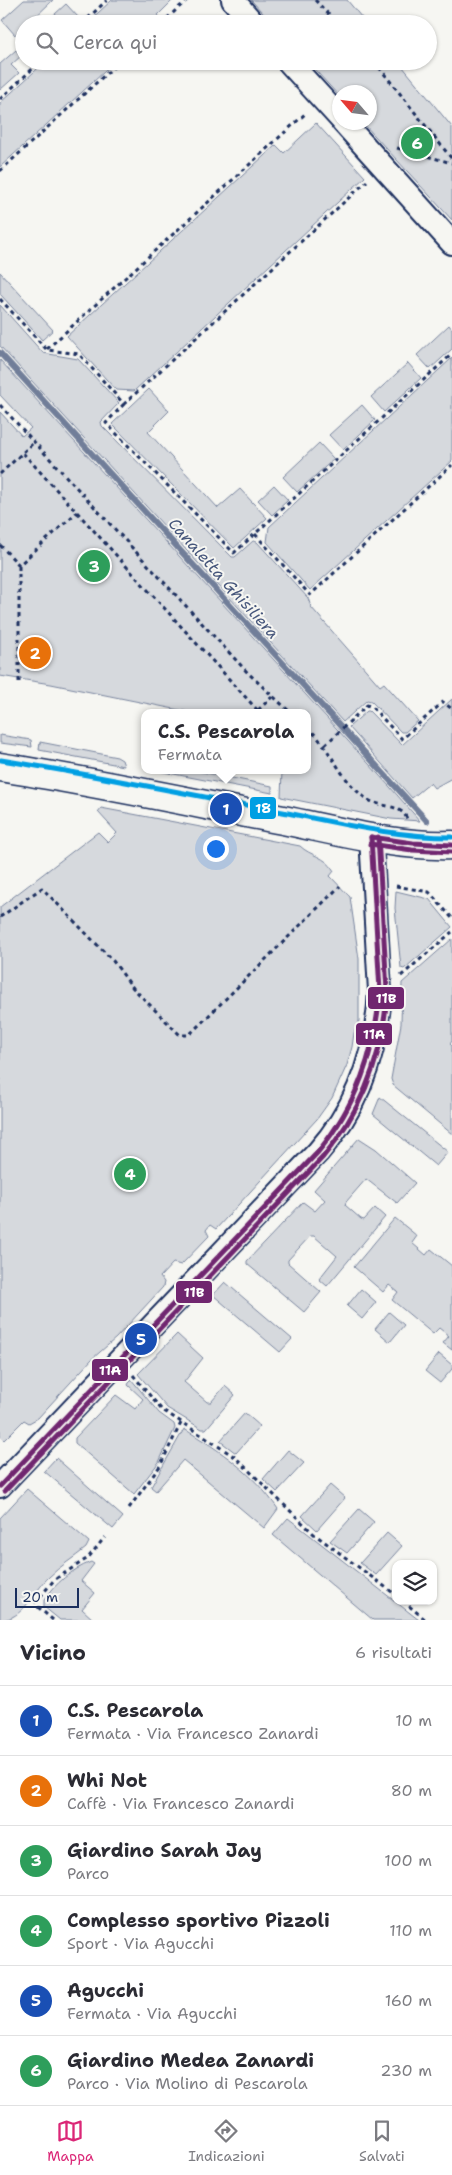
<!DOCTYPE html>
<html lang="it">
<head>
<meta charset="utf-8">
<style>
  :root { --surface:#fff; --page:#f7f7f7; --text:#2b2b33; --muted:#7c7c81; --line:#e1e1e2; --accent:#db2777 }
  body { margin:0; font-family:"Shantell Sans",sans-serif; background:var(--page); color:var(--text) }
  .controls { position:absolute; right:15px; bottom:15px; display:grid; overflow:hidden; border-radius:10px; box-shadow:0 1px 4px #0004 }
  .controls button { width:45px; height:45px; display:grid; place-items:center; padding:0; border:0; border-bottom:1px solid var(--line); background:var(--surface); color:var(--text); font:25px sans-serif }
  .compass { position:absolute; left:332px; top:85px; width:45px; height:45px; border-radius:50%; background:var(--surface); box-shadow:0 1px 4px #0004; rotate:298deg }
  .scale { position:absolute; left:15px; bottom:12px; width:64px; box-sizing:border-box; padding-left:5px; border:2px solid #1b2f5e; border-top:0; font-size:14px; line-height:18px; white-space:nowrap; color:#1b2f5e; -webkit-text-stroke:4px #f6f6f2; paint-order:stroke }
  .you { position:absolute; left:215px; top:848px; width:18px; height:18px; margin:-12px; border:4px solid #fff; border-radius:50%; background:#1a73e8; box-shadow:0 0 0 8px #1a73e833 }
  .badge { display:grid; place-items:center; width:32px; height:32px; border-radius:50%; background:var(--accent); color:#fff; font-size:16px; font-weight:700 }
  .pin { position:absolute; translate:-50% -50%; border:2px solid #fff; box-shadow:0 1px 5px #0006 }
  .popup { position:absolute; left:141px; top:709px; width:170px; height:65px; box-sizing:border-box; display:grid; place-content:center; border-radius:10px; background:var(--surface); filter:drop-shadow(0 1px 4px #0005); font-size:16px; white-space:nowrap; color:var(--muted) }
  .popup b { font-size:19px; color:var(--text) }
  .popup::after { content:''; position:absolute; left:50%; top:100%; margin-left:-10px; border:10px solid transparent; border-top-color:var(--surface) }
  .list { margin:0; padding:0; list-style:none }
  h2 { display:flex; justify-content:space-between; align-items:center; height:65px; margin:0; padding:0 20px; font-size:21px }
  h2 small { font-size:16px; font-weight:400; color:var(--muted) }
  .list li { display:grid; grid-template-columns:32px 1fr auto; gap:15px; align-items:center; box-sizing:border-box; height:70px; padding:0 20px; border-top:1px solid var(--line) }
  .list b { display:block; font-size:19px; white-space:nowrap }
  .list p { margin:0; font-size:16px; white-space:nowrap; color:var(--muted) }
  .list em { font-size:16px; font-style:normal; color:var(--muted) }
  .icon { flex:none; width:28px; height:28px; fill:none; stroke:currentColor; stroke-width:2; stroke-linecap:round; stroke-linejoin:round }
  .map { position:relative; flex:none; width:452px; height:1620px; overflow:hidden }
  .search { position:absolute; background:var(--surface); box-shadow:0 1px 4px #0004; left:15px; right:15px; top:15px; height:55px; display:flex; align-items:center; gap:12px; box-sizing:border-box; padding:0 18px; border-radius:28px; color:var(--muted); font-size:19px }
  .sheet { height:485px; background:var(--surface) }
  nav { display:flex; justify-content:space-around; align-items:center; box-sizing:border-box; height:70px; border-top:1px solid var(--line); background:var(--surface); font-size:14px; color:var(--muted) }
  nav a { display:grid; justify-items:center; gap:2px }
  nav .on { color:var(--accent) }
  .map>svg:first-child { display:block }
  .green { fill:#d6d9dd; stroke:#78849e }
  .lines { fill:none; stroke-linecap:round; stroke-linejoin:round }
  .stream { stroke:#717e99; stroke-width:6 }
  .minor-casing { stroke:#1b2f5e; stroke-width:26 }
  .secondary-casing { stroke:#1b2f5e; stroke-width:31 }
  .path { stroke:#1b2f5e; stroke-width:3; stroke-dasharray:4 4; stroke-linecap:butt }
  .minor { stroke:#f6f6f2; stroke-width:22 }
  .secondary { stroke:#f6f6f2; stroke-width:28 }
  .bus-1-casing { stroke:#f6f6f2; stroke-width:9 }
  .bus-2-casing { stroke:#f6f6f2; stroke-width:9 }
  .bus-3-casing { stroke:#f6f6f2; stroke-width:9 }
  .bus-1 { stroke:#70266f; stroke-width:5 }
  .bus-2 { stroke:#70266f; stroke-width:5 }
  .bus-3 { stroke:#009fe3; stroke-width:5 }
  .labels { text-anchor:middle; stroke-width:4; stroke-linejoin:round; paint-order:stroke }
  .water-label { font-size:16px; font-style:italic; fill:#46567b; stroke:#f6f6f2 }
  .line-badge { stroke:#f6f6f2; stroke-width:2 }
  .badge-label { font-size:14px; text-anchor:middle; font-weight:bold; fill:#fff }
</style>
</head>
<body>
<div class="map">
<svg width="452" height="1620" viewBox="0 0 452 1620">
  <rect width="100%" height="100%" fill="#f6f6f2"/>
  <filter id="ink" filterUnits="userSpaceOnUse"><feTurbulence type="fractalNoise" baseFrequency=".02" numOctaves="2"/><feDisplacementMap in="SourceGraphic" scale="10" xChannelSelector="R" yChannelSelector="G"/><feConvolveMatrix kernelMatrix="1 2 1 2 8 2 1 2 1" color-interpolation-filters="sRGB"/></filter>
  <g filter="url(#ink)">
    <g class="green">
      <path d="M 24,0 L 53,0 L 28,24 L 24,24 L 24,27 L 15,35 L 2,20 Z"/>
      <path d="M 112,0 L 173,0 L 158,15 L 162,20 L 157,24 L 86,24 Z"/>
      <path d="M 251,0 L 347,0 L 367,24 L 273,24 Z"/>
      <path d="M 66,4 L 79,18 L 73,24 L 44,24 Z"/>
      <path d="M 16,50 L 21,56 L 11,65 L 19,73 L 0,90 L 0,64 Z"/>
      <path d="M 46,61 L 116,61 L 0,167 L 0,103 Z"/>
      <path d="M 307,61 L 398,61 L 452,127 L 452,220 L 363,123 L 370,122 L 370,92 L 340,92 L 339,96 Z"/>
      <path d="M 316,123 L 365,177 L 134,391 L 116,390 L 67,336 L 276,145 L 284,153 Z"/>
      <path d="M 0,272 L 53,330 L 42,340 L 0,294 Z"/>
      <path d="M 0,305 L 43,353 L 78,359 L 119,403 L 101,422 L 102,426 L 232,557 L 235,557 L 253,541 L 257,542 L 308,598 L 311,607 L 380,686 L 384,683 L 418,721 L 405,732 L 401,732 L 371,701 L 367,700 L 343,722 L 0,346 Z"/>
      <path d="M 449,325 L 452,329 L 452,349 L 430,369 L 417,355 Z"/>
      <path d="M 452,358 L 452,461 L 310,590 L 267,542 L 269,527 Z"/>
      <path d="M 0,360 L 390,787 L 420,821 L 391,819 L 281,797 L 282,770 L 307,770 L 307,713 L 194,713 L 51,684 L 0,676 L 0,412 L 22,436 L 31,428 L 0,395 Z"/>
      <path d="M 408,363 L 421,378 L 384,412 L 371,397 Z"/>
      <path d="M 149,389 L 169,411 L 148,432 L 218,508 L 240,489 L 267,518 L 234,548 L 112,424 Z"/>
      <path d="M 362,405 L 375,420 L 343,450 L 329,435 Z"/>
      <path d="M 319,443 L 334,459 L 297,492 L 283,477 Z"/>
      <path d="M 274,485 L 288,500 L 272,515 L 258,500 Z"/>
      <path d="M 452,699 L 452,778 L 434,788 L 430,783 L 412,798 L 349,727 L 367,711 L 369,711 L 402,745 Z"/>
      <path d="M 0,735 L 31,740 L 32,747 L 0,743 Z"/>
      <path d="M 40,742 L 117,757 L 122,760 L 124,766 L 39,750 Z"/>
      <path d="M 153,770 L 192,770 L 272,786 L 272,793 Z"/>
      <path d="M 101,808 L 300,846 C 310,856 326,856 334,871 L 330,876 L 350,897 L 359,959 L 359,1021 L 354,1033 L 352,1047 L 347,1065 L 332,1098 L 317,1119 L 216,1229 L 210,1225 L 206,1230 L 209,1236 L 181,1265 L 173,1263 L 160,1277 L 164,1282 L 163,1287 L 116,1338 L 92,1359 L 38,1418 L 29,1423 L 24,1420 L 4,1440 L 0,1436 L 0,907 L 98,832 L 108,842 L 117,833 L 98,812 Z"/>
      <path d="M 396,891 L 429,899 L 452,927 L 404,969 L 401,968 L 395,908 Z"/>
      <path d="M 452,939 L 452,1041 L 450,1044 L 452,1046 L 452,1134 L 393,1085 L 391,1079 L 401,1024 L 402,983 Z"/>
      <path d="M 380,1097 L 448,1152 L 436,1166 L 373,1114 Z"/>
      <path d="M 359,1138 L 376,1149 L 415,1183 L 397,1203 L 366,1179 L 346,1202 L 345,1205 L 361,1219 L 364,1220 L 375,1208 L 385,1217 L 327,1286 L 319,1279 L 337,1256 L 314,1236 L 310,1236 L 288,1260 L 288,1263 L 321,1292 L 304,1312 L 247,1264 L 247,1261 L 303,1202 L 315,1211 L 325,1200 L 314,1190 Z"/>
      <path d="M 395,1218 L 417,1236 L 412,1243 L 426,1255 L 431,1249 L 452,1266 L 452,1350 L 443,1343 L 449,1336 L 439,1328 L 433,1334 L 392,1300 L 398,1292 L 389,1285 L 383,1292 L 354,1267 Z"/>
      <path d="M 225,1282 L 292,1339 L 280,1352 L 213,1295 Z"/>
      <path d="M 361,1289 L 376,1302 L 362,1319 L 347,1306 Z"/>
      <path d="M 389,1312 L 404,1325 L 390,1342 L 375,1329 Z"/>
      <path d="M 177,1334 L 203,1358 L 184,1382 L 207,1402 L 211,1402 L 225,1386 L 235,1395 L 206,1429 L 202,1429 L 167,1408 L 138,1374 Z"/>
      <path d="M 439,1354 L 452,1365 L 452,1369 L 440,1383 L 425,1371 Z"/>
      <path d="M 131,1379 L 159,1413 L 174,1424 L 175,1428 L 159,1462 L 134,1494 L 75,1443 L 75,1438 L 116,1395 L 135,1409 L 143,1399 L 128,1385 Z"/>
      <path d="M 245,1413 L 260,1426 L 236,1453 L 220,1441 Z"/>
      <path d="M 184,1429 C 220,1450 254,1474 278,1509 L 264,1528 L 183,1460 L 156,1491 L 151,1487 Z"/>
      <path d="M 288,1450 L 304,1463 L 277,1492 L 263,1479 Z"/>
      <path d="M 56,1458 L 123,1517 L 113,1529 L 44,1471 Z"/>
      <path d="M 330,1485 L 345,1498 L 317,1530 L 302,1516 Z"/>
      <path d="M 27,1489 L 89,1542 L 86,1548 C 74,1558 60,1566 49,1577 C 34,1591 23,1620 0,1620 L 0,1518 Z"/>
      <path d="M 359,1509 L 374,1522 L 347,1553 L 330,1541 Z"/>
      <path d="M 288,1518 L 419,1620 L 373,1620 L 273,1535 Z"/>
      <path d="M 387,1533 L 402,1546 L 376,1575 L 360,1563 Z"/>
      <path d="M 91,1562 L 94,1564 L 81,1581 L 95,1593 L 82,1609 L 94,1620 L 60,1620 L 44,1607 L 44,1600 C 56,1583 71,1570 91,1562 Z"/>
    </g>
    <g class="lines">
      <path class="stream" d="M 0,353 L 427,821"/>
      <defs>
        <g id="minor">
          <path d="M 233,0 L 254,24"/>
          <path d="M 288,61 L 340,118"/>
          <path d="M 343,122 L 452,243"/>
          <path d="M 0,1486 L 318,1152 C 359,1106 377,1052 380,991 L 371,837"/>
        </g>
        <path id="secondary" d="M 0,767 C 95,782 189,802 283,820 C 338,831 396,847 452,845"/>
      </defs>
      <use href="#minor" class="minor-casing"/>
      <use href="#secondary" class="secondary-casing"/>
      <g class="path">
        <path d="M 315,0 L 338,24"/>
        <path d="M 82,24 L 107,0"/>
        <path d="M 161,24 L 187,0"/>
        <path d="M 374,61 L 452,159"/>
        <path d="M 0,99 L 41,61"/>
        <path d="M 397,148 L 452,163"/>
        <path d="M 0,171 L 120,61"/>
        <path d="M 0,299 L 47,350 L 79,354 L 124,404 L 367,181"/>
        <path d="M 47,349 L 306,113"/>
        <path d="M 124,404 L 106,423 L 234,553 L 452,354"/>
        <path d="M 0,405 L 248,673 L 291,713"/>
        <path d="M 23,453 L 260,713"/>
        <path d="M 0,474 L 34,442"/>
        <path d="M 255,534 L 310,595 L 452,465"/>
        <path d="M 0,545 L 19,565 L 77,512"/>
        <path d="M 19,682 L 19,565"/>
        <path d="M 258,710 L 272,697"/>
        <path d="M 307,727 C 331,747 340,781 367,799 C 379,808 401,803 407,819"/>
        <path d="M 325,745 L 367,705 L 372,707 L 402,739 L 443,702 L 452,709"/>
        <path d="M 396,886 L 429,892 L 452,918"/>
        <path d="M 0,917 L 42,888 L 113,961 L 133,988 L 180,1035 L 189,1035 L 340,886"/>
        <path d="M 401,976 L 452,932"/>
        <path d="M 133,1375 L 161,1409 L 235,1457 L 314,1534 L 396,1595"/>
        <path d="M 129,1508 L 160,1466 L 181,1423"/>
        <path d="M 403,1601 L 426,1620"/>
        <path d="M 53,1620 L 38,1607 L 36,1602 L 54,1580 L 88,1558 L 105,1537"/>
      </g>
      <use href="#minor" class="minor"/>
      <use href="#secondary" class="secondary"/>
      <defs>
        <g id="bus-1">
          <path d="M 371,837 L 413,843 L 452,845"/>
          <path d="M 0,1486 L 318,1152 C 357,1104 375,1053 380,991 L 371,837"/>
        </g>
        <g id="bus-2">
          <path d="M 370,844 L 412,850 L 452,852"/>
          <path d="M 5,1491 L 323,1157 C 364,1108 384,1054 387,991 L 378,837"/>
        </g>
        <path id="bus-3" d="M 1,760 C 93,775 185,793 277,811 C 335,822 392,837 452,837"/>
      </defs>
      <use href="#bus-1" class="bus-1-casing"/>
      <use href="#bus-2" class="bus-2-casing"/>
      <use href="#bus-3" class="bus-3-casing"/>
      <use href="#bus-1" class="bus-1"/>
      <use href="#bus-2" class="bus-2"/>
      <use href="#bus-3" class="bus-3"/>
    </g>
  </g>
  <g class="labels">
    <g class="water-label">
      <text transform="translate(224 578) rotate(48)" y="6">Canaletta Ghisiliera</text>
    </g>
  </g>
  <g class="line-badge">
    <rect x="249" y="796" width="28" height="24" rx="5" fill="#009fe3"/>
    <rect x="367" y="986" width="38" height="24" rx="5" fill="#70266f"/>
    <rect x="355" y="1022" width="38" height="24" rx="5" fill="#70266f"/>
    <rect x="175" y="1280" width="38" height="24" rx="5" fill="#70266f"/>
    <rect x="91" y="1358" width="38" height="24" rx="5" fill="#70266f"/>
  </g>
  <g class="badge-label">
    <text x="263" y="813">18</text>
    <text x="386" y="1003">11B</text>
    <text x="374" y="1039">11A</text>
    <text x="194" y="1297">11B</text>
    <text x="110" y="1375">11A</text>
  </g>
</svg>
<div class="controls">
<button><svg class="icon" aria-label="layers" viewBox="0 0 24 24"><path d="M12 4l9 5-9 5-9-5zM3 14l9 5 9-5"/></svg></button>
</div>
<svg class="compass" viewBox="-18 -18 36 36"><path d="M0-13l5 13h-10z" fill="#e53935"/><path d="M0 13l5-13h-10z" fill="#7c7c81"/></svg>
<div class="scale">20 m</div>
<div class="you"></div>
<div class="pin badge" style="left:226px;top:809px;background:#1a4fb4">1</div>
<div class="popup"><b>C.S. Pescarola</b>Fermata</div>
<div class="pin badge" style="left:35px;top:653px;background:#e8710a">2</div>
<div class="pin badge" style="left:94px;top:566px;background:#2e9e5b">3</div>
<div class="pin badge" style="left:130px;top:1174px;background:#2e9e5b">4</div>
<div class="pin badge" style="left:141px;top:1339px;background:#1a4fb4">5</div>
<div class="pin badge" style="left:417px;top:143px;background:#2e9e5b">6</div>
<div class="search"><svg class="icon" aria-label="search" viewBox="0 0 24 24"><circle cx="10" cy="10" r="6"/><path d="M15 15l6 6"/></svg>Cerca qui</div>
</div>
<section class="sheet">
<h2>Vicino<small>6 risultati</small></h2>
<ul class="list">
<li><span class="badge" style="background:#1a4fb4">1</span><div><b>C.S. Pescarola</b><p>Fermata · Via Francesco Zanardi</p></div><em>10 m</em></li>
<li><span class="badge" style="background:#e8710a">2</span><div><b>Whi Not</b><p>Caffè · Via Francesco Zanardi</p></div><em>80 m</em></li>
<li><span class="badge" style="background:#2e9e5b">3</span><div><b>Giardino Sarah Jay</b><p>Parco</p></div><em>100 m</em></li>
<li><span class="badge" style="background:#2e9e5b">4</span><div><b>Complesso sportivo Pizzoli</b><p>Sport · Via Agucchi</p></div><em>110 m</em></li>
<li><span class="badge" style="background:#1a4fb4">5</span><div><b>Agucchi</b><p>Fermata · Via Agucchi</p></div><em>160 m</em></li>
<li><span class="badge" style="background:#2e9e5b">6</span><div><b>Giardino Medea Zanardi</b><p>Parco · Via Molino di Pescarola</p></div><em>230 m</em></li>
</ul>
</section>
<nav>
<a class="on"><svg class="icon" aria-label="map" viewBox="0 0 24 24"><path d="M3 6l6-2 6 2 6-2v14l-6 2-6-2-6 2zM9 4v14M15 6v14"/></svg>Mappa</a>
<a><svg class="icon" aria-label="directions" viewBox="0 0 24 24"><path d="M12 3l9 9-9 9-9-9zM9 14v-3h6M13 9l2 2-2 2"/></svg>Indicazioni</a>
<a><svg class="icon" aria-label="saved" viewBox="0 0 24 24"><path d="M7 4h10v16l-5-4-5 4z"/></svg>Salvati</a>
</nav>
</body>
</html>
